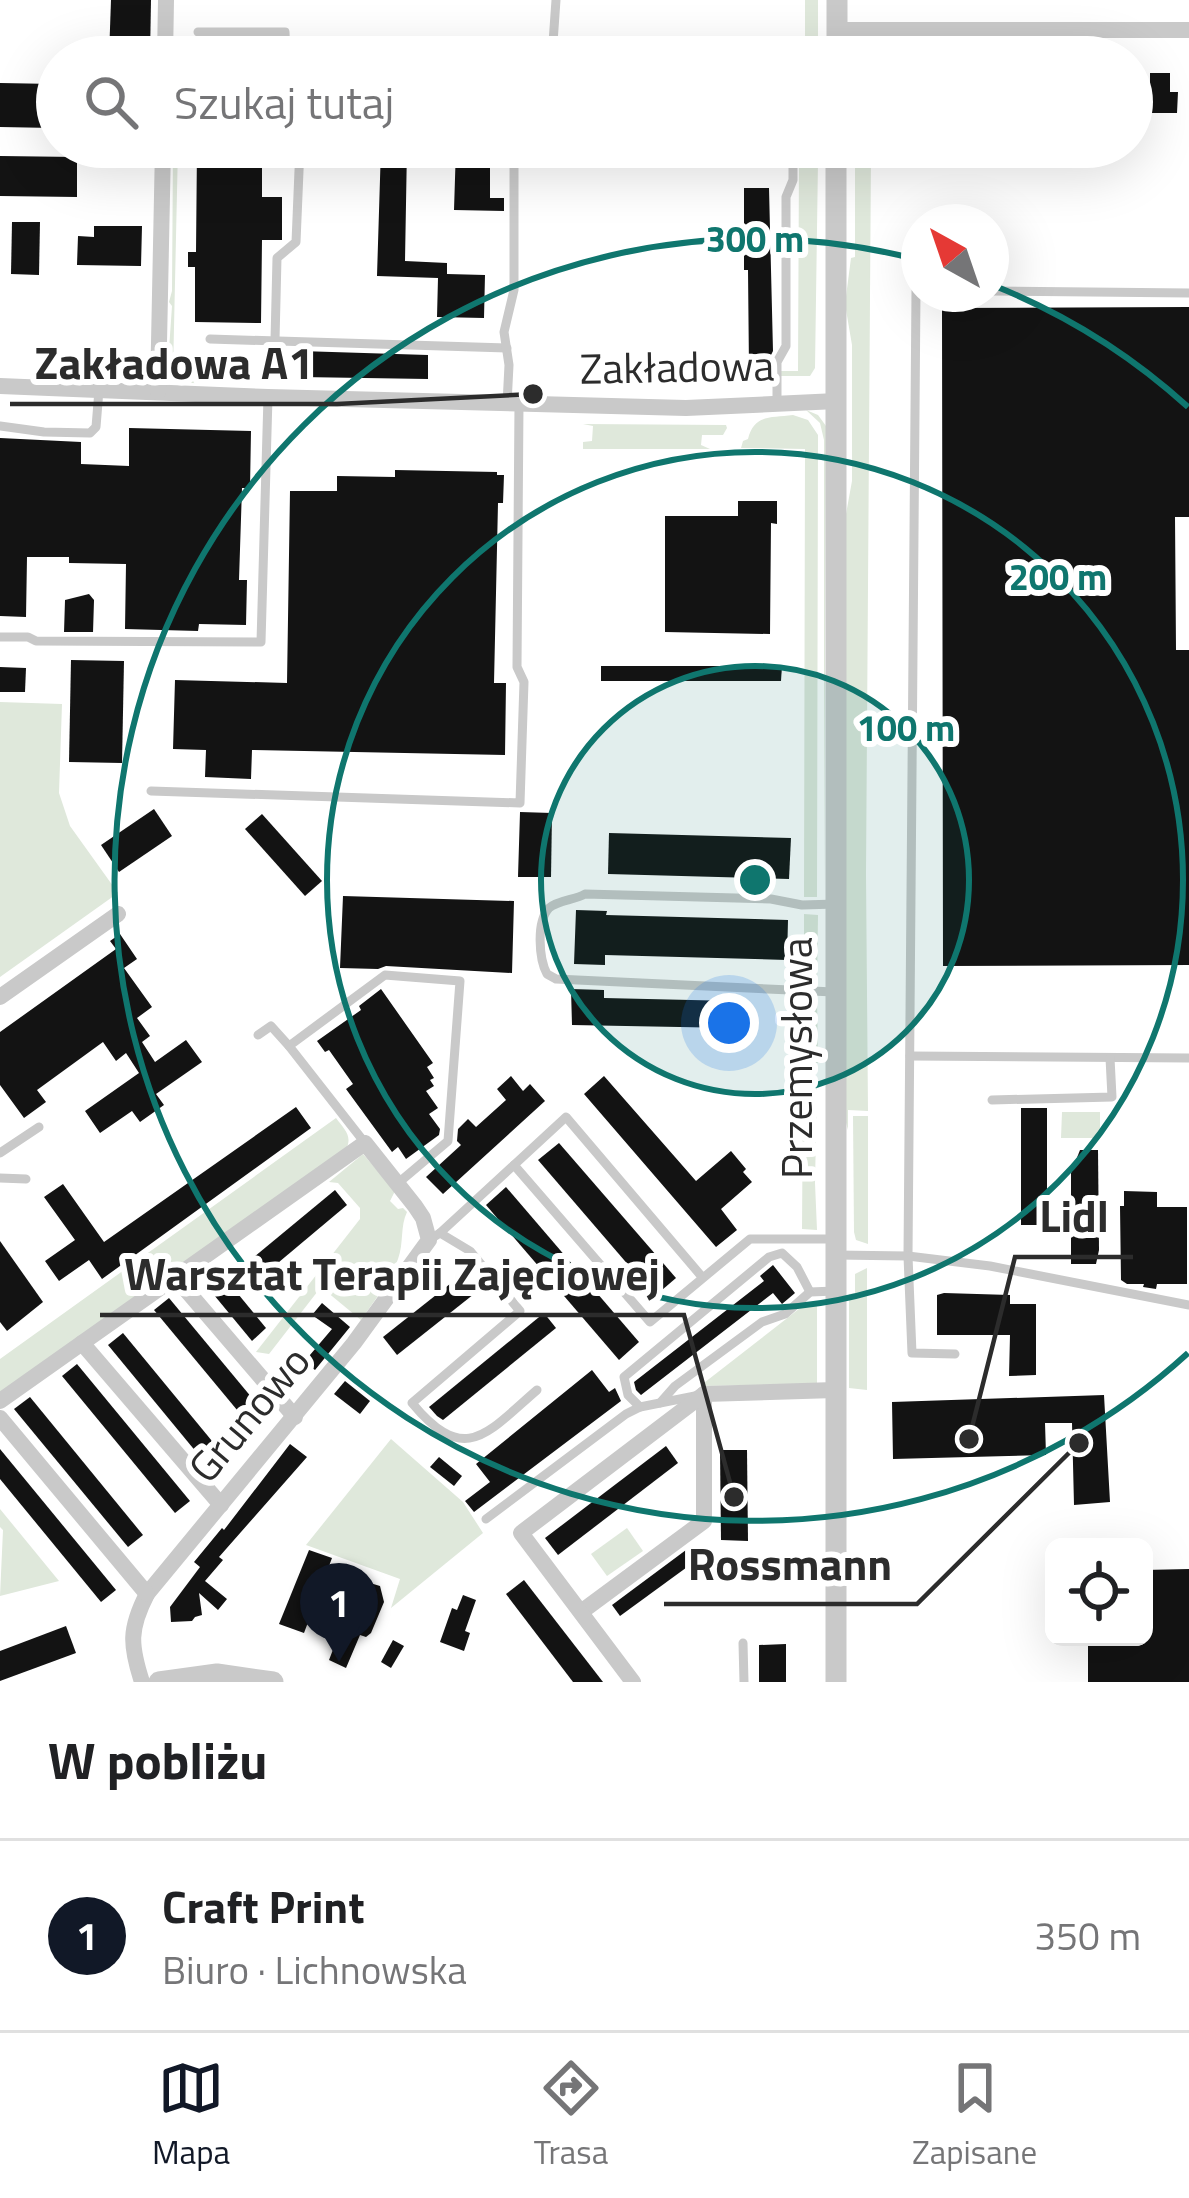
<!DOCTYPE html>
<html lang="pl">
<head>
<meta charset="utf-8">
<style>
  :root { --surface:#fff; --page:#f2f2f2; --text:#202124; --muted:#757577; --line:#e0e0e0; --accent:#111827 }
  body { margin:0; font-family:"Titillium Web",sans-serif; background:var(--page); color:var(--text) }
  .controls { position:absolute; right:36px; bottom:36px; display:grid; overflow:hidden; border-radius:18px; box-shadow:0 12px 48px #0002 }
  .controls button { width:108px; height:108px; display:grid; place-items:center; padding:0; border:0; border-bottom:3px solid var(--line); background:var(--surface); color:var(--text); font:60px sans-serif }
  .compass { position:absolute; left:901px; top:204px; width:108px; height:108px; border-radius:50%; background:var(--surface); box-shadow:0 12px 48px #0002; rotate:320deg }
  .you { position:absolute; left:729px; top:1023px; width:42px; height:42px; margin:-30px; border:9px solid #fff; border-radius:50%; background:#1a73e8; box-shadow:0 0 0 18px #1a73e833 }
  .badge { display:grid; place-items:center; width:78px; height:78px; border-radius:50%; background:var(--accent); color:#fff; font-size:39px; font-weight:700 }
  .pin { position:absolute; translate:-50% -99px; filter:drop-shadow(0 3px 6px #0008) }
  .pin::after { content:''; position:absolute; top:63px; width:42px; height:36px; background:inherit; clip-path:polygon(0 0,100% 0,50% 100%) }
  .list { margin:0; padding:0; list-style:none }
  h2 { display:flex; justify-content:space-between; align-items:center; height:156px; margin:0; padding:0 48px; font-size:51px }
  h2 small { font-size:39px; font-weight:400; color:var(--muted) }
  .list li { display:grid; grid-template-columns:78px 1fr auto; gap:36px; align-items:center; box-sizing:border-box; height:192px; padding:0 48px; border-top:3px solid var(--line) }
  .list b { display:block; font-size:45px; white-space:nowrap }
  .list p { margin:0; font-size:39px; white-space:nowrap; color:var(--muted) }
  .list em { font-size:39px; font-style:normal; color:var(--muted) }
  .icon { flex:none; width:66px; height:66px; fill:none; stroke:currentColor; stroke-width:2; stroke-linecap:round; stroke-linejoin:round }
  .map { position:relative; flex:none; width:1189px; height:1682px; overflow:hidden }
  .search { position:absolute; background:var(--surface); box-shadow:0 12px 48px #0002; left:36px; right:36px; top:36px; height:132px; display:flex; align-items:center; gap:30px; box-sizing:border-box; padding:0 42px; border-radius:66px; color:var(--muted); font-size:45px }
  .sheet { height:348px; background:var(--surface) }
  nav { display:flex; justify-content:space-around; align-items:center; box-sizing:border-box; height:168px; border-top:3px solid var(--line); background:var(--surface); font-size:33px; color:var(--muted) }
  nav a { display:grid; justify-items:center; gap:6px }
  nav .on { color:var(--accent) }
  .map>svg:first-child { display:block }
  .green { fill:#dfe8db }
  .building { fill:#131313 }
  .lines { fill:none; stroke-linecap:round; stroke-linejoin:round }
  .service { stroke:#c9c9c9; stroke-width:9 }
  .minor { stroke:#c9c9c9; stroke-width:16 }
  .tertiary { stroke:#c9c9c9; stroke-width:21 }
  .ring { fill:none; stroke:#0f766e; stroke-width:6 }
  .labels { text-anchor:middle; stroke-width:12; stroke-linejoin:round; paint-order:stroke }
  .street-label { font-size:42px; fill:#2c2c2c; stroke:#fff }
  .centre { fill:#0f766e; stroke:#fff; stroke-width:6 }
  .ring-label { font-size:36px; text-anchor:middle; font-weight:bold; fill:#0f766e; stroke:#fff; stroke-width:12; stroke-linejoin:round; paint-order:stroke }
  .leader { fill:none; stroke:#2c2c2c; stroke-width:4.5 }
  .callout-dot { fill:#2c2c2c; stroke:#fff; stroke-width:4.5 }
  .callout-label { font-size:45px; text-anchor:middle; font-weight:bold; fill:#2c2c2c; stroke:#fff; stroke-width:12; stroke-linejoin:round; paint-order:stroke }
</style>
</head>
<body>
<div class="map">
<svg width="1189" height="1682" viewBox="0 0 1189 1682">
  <rect width="100%" height="100%" fill="#fff"/>
  <g class="green">
    <rect x="805" y="0" width="13" height="57"/>
    <path d="M 173,147 L 178,147 L 173,373 L 222,375 L 223,379 L 219,384 L 192,383 L 174,377 L 168,364 L 172,306 L 169,302 L 172,291 Z"/>
    <path d="M 871,154 L 866,874 L 868,1111 L 848,1110 L 848,1130 L 845,1119 L 846,514 L 852,481 L 852,345 L 845,304 L 851,258 L 855,257 L 855,160 Z"/>
    <path d="M 806,155 L 818,160 L 815,368 L 810,376 L 781,376 L 781,371 L 798,371 L 799,157 Z"/>
    <path d="M 806,410 L 818,415 L 826,426 L 824,894 L 824,440 L 820,423 Z"/>
    <path d="M 793,415 L 808,420 L 818,435 L 817,897 L 804,897 L 805,449 L 741,448 L 743,441 L 748,439 C 754,414 771,418 793,415 Z"/>
    <path d="M 583,424 L 726,425 L 727,428 L 723,435 L 702,435 L 701,445 L 710,449 L 583,449 L 583,442 L 592,441 L 593,426 Z"/>
    <path d="M 0,702 L 62,704 L 59,793 L 70,826 L 118,893 L 0,977 Z"/>
    <path d="M 804,914 L 818,915 L 817,985 L 804,985 Z"/>
    <path d="M 804,999 L 817,999 L 818,1063 L 804,1062 Z"/>
    <path d="M 803,1084 L 817,1084 L 815,1183 L 817,1230 L 802,1229 Z"/>
    <path d="M 1062,1112 L 1100,1112 L 1100,1138 L 1061,1138 Z"/>
    <path d="M 853,1116 L 868,1116 L 868,1244 L 856,1240 L 854,1232 Z"/>
    <path d="M 336,1118 C 344,1129 353,1136 346,1149 L 0,1393 L 0,1359 Z"/>
    <path d="M 363,1154 L 395,1191 L 390,1201 L 398,1209 L 403,1208 L 407,1212 C 400,1226 404,1243 398,1259 C 390,1281 374,1301 361,1320 L 321,1287 L 269,1354 L 256,1352 L 360,1219 L 360,1208 L 338,1183 L 329,1182 Z"/>
    <path d="M 867,1268 L 867,1390 L 849,1388 L 849,1294 L 855,1293 L 855,1274 Z"/>
    <path d="M 804,1305 L 817,1305 L 817,1384 L 700,1386 Z"/>
    <path d="M 391,1439 L 463,1502 L 483,1533 L 391,1608 L 400,1579 L 306,1545 Z"/>
    <path d="M 0,1509 L 59,1581 L 0,1596 L 3,1530 L 0,1527 Z"/>
    <path d="M 627,1528 L 643,1551 L 607,1576 L 591,1554 Z"/>
  </g>
  <g class="building">
    <path d="M 111,0 L 151,0 L 150,57 L 109,57 Z"/>
    <path d="M 199,45 L 264,45 L 264,57 L 198,57 Z"/>
    <path d="M 1150,73 L 1170,73 L 1170,92 L 1178,92 L 1177,113 L 1150,113 Z"/>
    <path d="M 0,83 L 55,84 L 54,128 L 0,127 Z"/>
    <path d="M 197,147 L 262,147 L 262,197 L 282,197 L 282,240 L 262,240 L 261,323 L 195,322 L 195,267 L 188,267 L 188,252 L 196,252 Z"/>
    <path d="M 381,147 L 407,147 L 405,261 L 447,263 L 447,274 L 485,275 L 484,318 L 437,317 L 438,278 L 377,276 Z"/>
    <path d="M 456,147 L 490,147 L 490,198 L 504,198 L 504,211 L 454,210 Z"/>
    <path d="M 0,156 L 77,157 L 77,197 L 0,196 Z"/>
    <path d="M 744,188 L 769,188 L 773,351 L 768,361 L 768,370 L 749,370 L 748,270 L 744,270 Z"/>
    <path d="M 12,222 L 40,222 L 39,275 L 11,274 Z"/>
    <path d="M 94,226 L 142,226 L 141,266 L 77,265 L 78,236 L 94,237 Z"/>
    <path d="M 1189,307 L 1189,517 L 1175,517 L 1176,650 L 1189,650 L 1189,965 L 943,966 L 942,308 Z"/>
    <path d="M 300,351 L 428,355 L 428,379 L 300,377 Z"/>
    <path d="M 129,428 L 251,431 L 250,488 L 242,488 L 239,580 L 247,580 L 246,625 L 199,624 L 198,631 L 125,629 L 126,564 L 69,563 L 69,557 L 27,557 L 26,617 L 0,616 L 0,438 L 81,442 L 81,464 L 129,466 Z"/>
    <path d="M 395,470 L 497,472 L 497,475 L 504,475 L 503,503 L 498,503 L 494,683 L 506,683 L 505,755 L 252,750 L 251,779 L 205,777 L 206,750 L 173,749 L 175,680 L 287,683 L 290,491 L 337,491 L 337,476 L 395,477 Z"/>
    <path d="M 738,501 L 777,501 L 777,524 L 771,523 L 770,634 L 665,632 L 665,516 L 738,516 Z"/>
    <path d="M 89,594 L 94,600 L 93,632 L 64,632 L 65,600 Z"/>
    <path d="M 71,660 L 124,661 L 122,763 L 69,762 Z"/>
    <path d="M 601,666 L 782,666 L 781,681 L 601,681 Z"/>
    <path d="M 0,667 L 26,668 L 25,692 L 0,692 Z"/>
    <path d="M 154,809 L 172,836 L 119,872 L 101,845 Z"/>
    <path d="M 520,812 L 552,813 L 551,877 L 518,877 Z"/>
    <path d="M 262,814 L 322,881 L 305,896 L 245,829 Z"/>
    <path d="M 609,833 L 791,838 L 789,879 L 608,874 Z"/>
    <path d="M 343,896 L 514,901 L 512,973 L 386,966 L 378,969 L 340,968 Z"/>
    <path d="M 576,910 L 607,911 L 606,915 L 788,920 L 787,960 L 605,955 L 605,965 L 574,964 Z"/>
    <path d="M 120,934 L 137,959 L 124,968 L 152,1007 L 137,1018 L 150,1036 L 142,1042 L 155,1062 L 186,1040 L 202,1062 L 156,1094 L 164,1105 L 140,1122 L 132,1111 L 100,1133 L 85,1111 L 139,1073 L 126,1053 L 116,1061 L 103,1042 L 37,1090 L 46,1102 L 24,1118 L 0,1085 L 0,1032 L 116,949 L 110,941 Z"/>
    <path d="M 381,989 L 433,1063 L 427,1067 L 434,1078 L 430,1080 L 434,1086 L 426,1091 L 438,1108 L 429,1114 L 440,1129 L 439,1135 L 406,1159 L 398,1147 L 392,1152 L 346,1089 L 353,1084 L 329,1050 L 325,1052 L 317,1041 L 361,1010 L 359,1006 Z"/>
    <path d="M 571,989 L 604,990 L 604,998 L 734,1001 L 733,1028 L 572,1025 Z"/>
    <path d="M 511,1076 L 523,1091 L 530,1084 L 545,1101 L 443,1194 L 426,1177 L 461,1145 L 457,1141 L 458,1129 L 468,1119 L 476,1127 L 506,1100 L 497,1089 Z"/>
    <path d="M 604,1076 L 696,1181 L 731,1151 L 746,1169 L 743,1172 L 752,1182 L 721,1209 L 737,1230 L 716,1247 L 584,1094 Z"/>
    <path d="M 296,1107 L 311,1128 L 102,1279 L 89,1260 L 59,1281 L 45,1261 L 75,1240 L 44,1197 L 63,1184 L 104,1242 Z"/>
    <rect x="1021" y="1108" width="26" height="117"/>
    <path d="M 559,1143 L 676,1278 L 655,1296 L 538,1160 Z"/>
    <path d="M 1080,1150 L 1098,1150 L 1099,1250 L 1096,1264 L 1071,1264 L 1071,1173 Z"/>
    <path d="M 506,1187 L 639,1342 L 619,1360 L 486,1205 Z"/>
    <path d="M 335,1190 L 347,1205 L 260,1278 L 248,1262 Z"/>
    <path d="M 1124,1191 L 1157,1192 L 1157,1207 L 1187,1207 L 1187,1284 L 1157,1284 L 1156,1289 L 1143,1287 L 1144,1284 L 1127,1284 L 1121,1280 L 1120,1206 L 1124,1206 Z"/>
    <path d="M 0,1241 L 43,1302 L 7,1331 L 0,1322 Z"/>
    <path d="M 773,1265 L 795,1293 L 782,1304 L 773,1293 L 641,1395 L 636,1390 L 634,1382 L 764,1281 L 760,1276 Z"/>
    <path d="M 215,1266 L 266,1328 L 252,1341 L 200,1278 Z"/>
    <path d="M 460,1276 L 474,1294 L 397,1355 L 383,1337 Z"/>
    <path d="M 944,1293 L 1010,1295 L 1010,1304 L 1036,1304 L 1036,1375 L 1009,1376 L 1010,1335 L 937,1335 L 937,1295 Z"/>
    <path d="M 169,1298 L 262,1410 L 247,1422 L 154,1310 Z"/>
    <path d="M 322,1303 L 350,1327 L 315,1370 L 304,1362 L 332,1329 L 312,1315 Z"/>
    <path d="M 544,1313 L 556,1328 L 443,1420 L 437,1416 L 429,1407 Z"/>
    <path d="M 123,1333 L 226,1458 L 211,1470 L 108,1345 Z"/>
    <path d="M 77,1364 L 190,1501 L 175,1513 L 62,1376 Z"/>
    <path d="M 592,1370 L 609,1392 L 615,1388 L 621,1401 L 474,1512 L 465,1501 L 490,1482 L 476,1464 Z"/>
    <path d="M 345,1381 L 370,1401 L 360,1414 L 334,1394 Z"/>
    <path d="M 1104,1395 L 1110,1502 L 1074,1505 L 1072,1423 L 1045,1423 L 1046,1455 L 893,1459 L 892,1402 Z"/>
    <path d="M 30,1397 L 143,1535 L 128,1547 L 14,1409 Z"/>
    <path d="M 290,1444 L 307,1457 L 219,1557 L 223,1560 L 205,1581 L 227,1599 L 218,1610 L 199,1593 L 202,1615 L 195,1617 L 192,1621 L 171,1622 L 170,1607 L 200,1567 L 194,1562 L 222,1528 L 224,1530 Z"/>
    <path d="M 666,1446 L 678,1463 L 558,1555 L 545,1538 Z"/>
    <path d="M 0,1449 L 116,1590 L 101,1602 L 0,1479 Z"/>
    <path d="M 720,1450 L 747,1450 L 748,1541 L 721,1540 Z"/>
    <path d="M 439,1457 L 462,1476 L 454,1486 L 430,1467 Z"/>
    <path d="M 309,1550 L 332,1558 L 304,1633 L 279,1624 Z"/>
    <path d="M 686,1550 L 694,1562 L 620,1616 L 612,1605 Z"/>
    <path d="M 1189,1569 L 1189,1682 L 1088,1682 L 1088,1637 L 1144,1637 L 1144,1570 Z"/>
    <path d="M 360,1580 L 380,1586 L 384,1602 L 371,1633 L 366,1637 L 360,1635 L 346,1668 L 329,1660 Z"/>
    <path d="M 524,1580 L 603,1682 L 573,1682 L 506,1594 Z"/>
    <path d="M 463,1595 L 476,1600 L 465,1631 L 470,1633 L 464,1651 L 440,1642 L 452,1608 L 457,1610 Z"/>
    <path d="M 66,1626 L 76,1653 L 0,1681 L 0,1651 Z"/>
    <path d="M 393,1640 L 404,1646 L 391,1668 L 381,1662 Z"/>
    <path d="M 786,1644 L 786,1682 L 759,1682 L 759,1645 Z"/>
  </g>
  <g class="lines">
    <g class="service">
      <path d="M 198,32 L 285,32 L 286,57"/>
      <path d="M 552,57 L 556,0"/>
      <path d="M 919,291 L 916,291 L 908,1256 L 912,1353 L 955,1354"/>
      <path d="M 991,291 L 1189,293"/>
      <path d="M 210,339 L 507,348"/>
      <path d="M 275,340 L 277,258 L 296,242 L 300,147"/>
      <path d="M 777,403 L 777,362 L 786,346 L 786,197 L 793,180 L 793,147"/>
      <path d="M 507,404 L 509,365 L 504,332 L 514,290 L 514,147"/>
      <path d="M 0,426 L 44,432 L 90,433 L 96,427 L 99,390"/>
      <path d="M 0,637 L 28,637 L 36,641 L 261,642 L 268,397"/>
      <path d="M 151,791 L 520,803 L 524,682 L 517,667 L 519,404"/>
      <path d="M 834,992 L 556,979 L 547,974 C 539,959 536,922 549,908 C 558,900 575,900 585,894 L 771,899 L 802,905 L 836,904"/>
      <path d="M 258,1035 L 271,1026 L 289,1046"/>
      <path d="M 910,1056 L 1189,1058"/>
      <path d="M 992,1100 L 1112,1097 L 1110,1058"/>
      <path d="M 365,1143 L 289,1046 L 385,975 L 460,981 L 448,1141 L 397,1184"/>
      <path d="M 0,1153 L 39,1127"/>
      <path d="M 0,1178 L 26,1179"/>
      <path d="M 440,1233 L 514,1165"/>
      <path d="M 429,1240 L 440,1233 L 470,1251 L 520,1311 L 412,1403 C 465,1467 487,1433 537,1390"/>
      <path d="M 836,1255 L 908,1256 L 990,1266 L 1189,1305"/>
      <path d="M 703,1278 L 650,1322 L 514,1165 L 566,1117 L 703,1278 L 750,1239 L 836,1239"/>
      <path d="M 660,1403 L 675,1386 L 762,1322 L 785,1314 L 810,1292 L 835,1291"/>
      <path d="M 640,1407 L 628,1395 L 624,1377 L 769,1257 L 782,1253 L 797,1267 L 810,1292"/>
      <path d="M 486,1519 L 626,1414 L 640,1407 L 695,1396"/>
      <path d="M 743,1643 L 744,1682"/>
    </g>
    <g class="minor">
      <path d="M 837,30 L 1189,30"/>
      <path d="M 165,57 L 166,0"/>
      <path d="M 0,386 L 268,397 L 686,408 L 837,401"/>
      <path d="M 158,392 L 163,147"/>
      <path d="M 0,997 L 118,914"/>
      <path d="M 176,1278 L 295,1417"/>
      <path d="M 82,1343 L 221,1505"/>
      <path d="M 0,1401 L 365,1143 L 415,1206 L 423,1218 L 429,1240 L 354,1343 L 147,1594 C 129,1629 130,1645 142,1682"/>
      <path d="M 0,1418 L 147,1594"/>
      <path d="M 581,1612 L 704,1521 L 704,1394"/>
      <path d="M 633,1682 L 521,1533 L 704,1394 L 835,1390"/>
    </g>
    <g class="tertiary">
      <path d="M 837,57 L 837,0"/>
      <path d="M 159,1682 L 217,1674 L 273,1682"/>
      <path d="M 836,1682 L 836,147"/>
    </g>
  </g>
  <circle cx="755" cy="880" r="214" fill="#0f766e" fill-opacity=".12"/>
  <g class="ring">
    <circle cx="755" cy="880" r="214"/>
    <circle cx="755" cy="880" r="428"/>
    <path d="M1188 1353A641 641 0 1 1 915 259M995 286A641 641 0 0 1 1188 407"/>
  </g>
  <g class="labels">
    <g class="street-label">
      <text transform="translate(677 367) rotate(-1)" y="15">Zakładowa</text>
      <text transform="translate(797 1058) rotate(-90)" y="15">Przemysłowa</text>
      <text transform="translate(249 1414) rotate(-50)" y="15">Grunowo</text>
    </g>
  </g>
  <circle cx="755" cy="880" r="18" class="centre"/>
  <g class="ring-label">
    <text x="755" y="252">300 m</text>
    <text x="1058" y="590">200 m</text>
    <text x="906" y="741">100 m</text>
  </g>
  <path class="leader" d="M533 394L337 404H10M969 1439L1015 1257H1133M734 1497L684 1315H100M1079 1443L917 1604H664"/>
  <g class="callout-dot">
    <circle cx="533" cy="394" r="12"/>
    <circle cx="969" cy="1439" r="12"/>
    <circle cx="734" cy="1497" r="12"/>
    <circle cx="1079" cy="1443" r="12"/>
  </g>
  <g class="callout-label">
    <text x="174" y="379">Zakładowa A1</text>
    <text x="1074" y="1232">Lidl</text>
    <text x="392" y="1290">Warsztat Terapii Zajęciowej</text>
    <text x="790" y="1580">Rossmann</text>
  </g>
</svg>
<div class="controls">
<button><svg class="icon" aria-label="locate" viewBox="0 0 24 24"><circle cx="12" cy="12" r="6"/><path d="M12 2v4M12 18v4M2 12h4M18 12h4"/></svg></button>
</div>
<svg class="compass" viewBox="-18 -18 36 36"><path d="M0-13l5 13h-10z" fill="#e53935"/><path d="M0 13l5-13h-10z" fill="#757577"/></svg>
<div class="you"></div>
<div class="pin badge" style="left:339px;top:1662px">1</div>
<div class="search"><svg class="icon" aria-label="search" viewBox="0 0 24 24"><circle cx="10" cy="10" r="6"/><path d="M15 15l6 6"/></svg>Szukaj tutaj</div>
</div>
<section class="sheet">
<h2>W pobliżu<small></small></h2>
<ul class="list">
<li><span class="badge">1</span><div><b>Craft Print</b><p>Biuro · Lichnowska</p></div><em>350 m</em></li>
</ul>
</section>
<nav>
<a class="on"><svg class="icon" aria-label="map" viewBox="0 0 24 24"><path d="M3 6l6-2 6 2 6-2v14l-6 2-6-2-6 2zM9 4v14M15 6v14"/></svg>Mapa</a>
<a><svg class="icon" aria-label="directions" viewBox="0 0 24 24"><path d="M12 3l9 9-9 9-9-9zM9 14v-3h6M13 9l2 2-2 2"/></svg>Trasa</a>
<a><svg class="icon" aria-label="saved" viewBox="0 0 24 24"><path d="M7 4h10v16l-5-4-5 4z"/></svg>Zapisane</a>
</nav>
</body>
</html>
